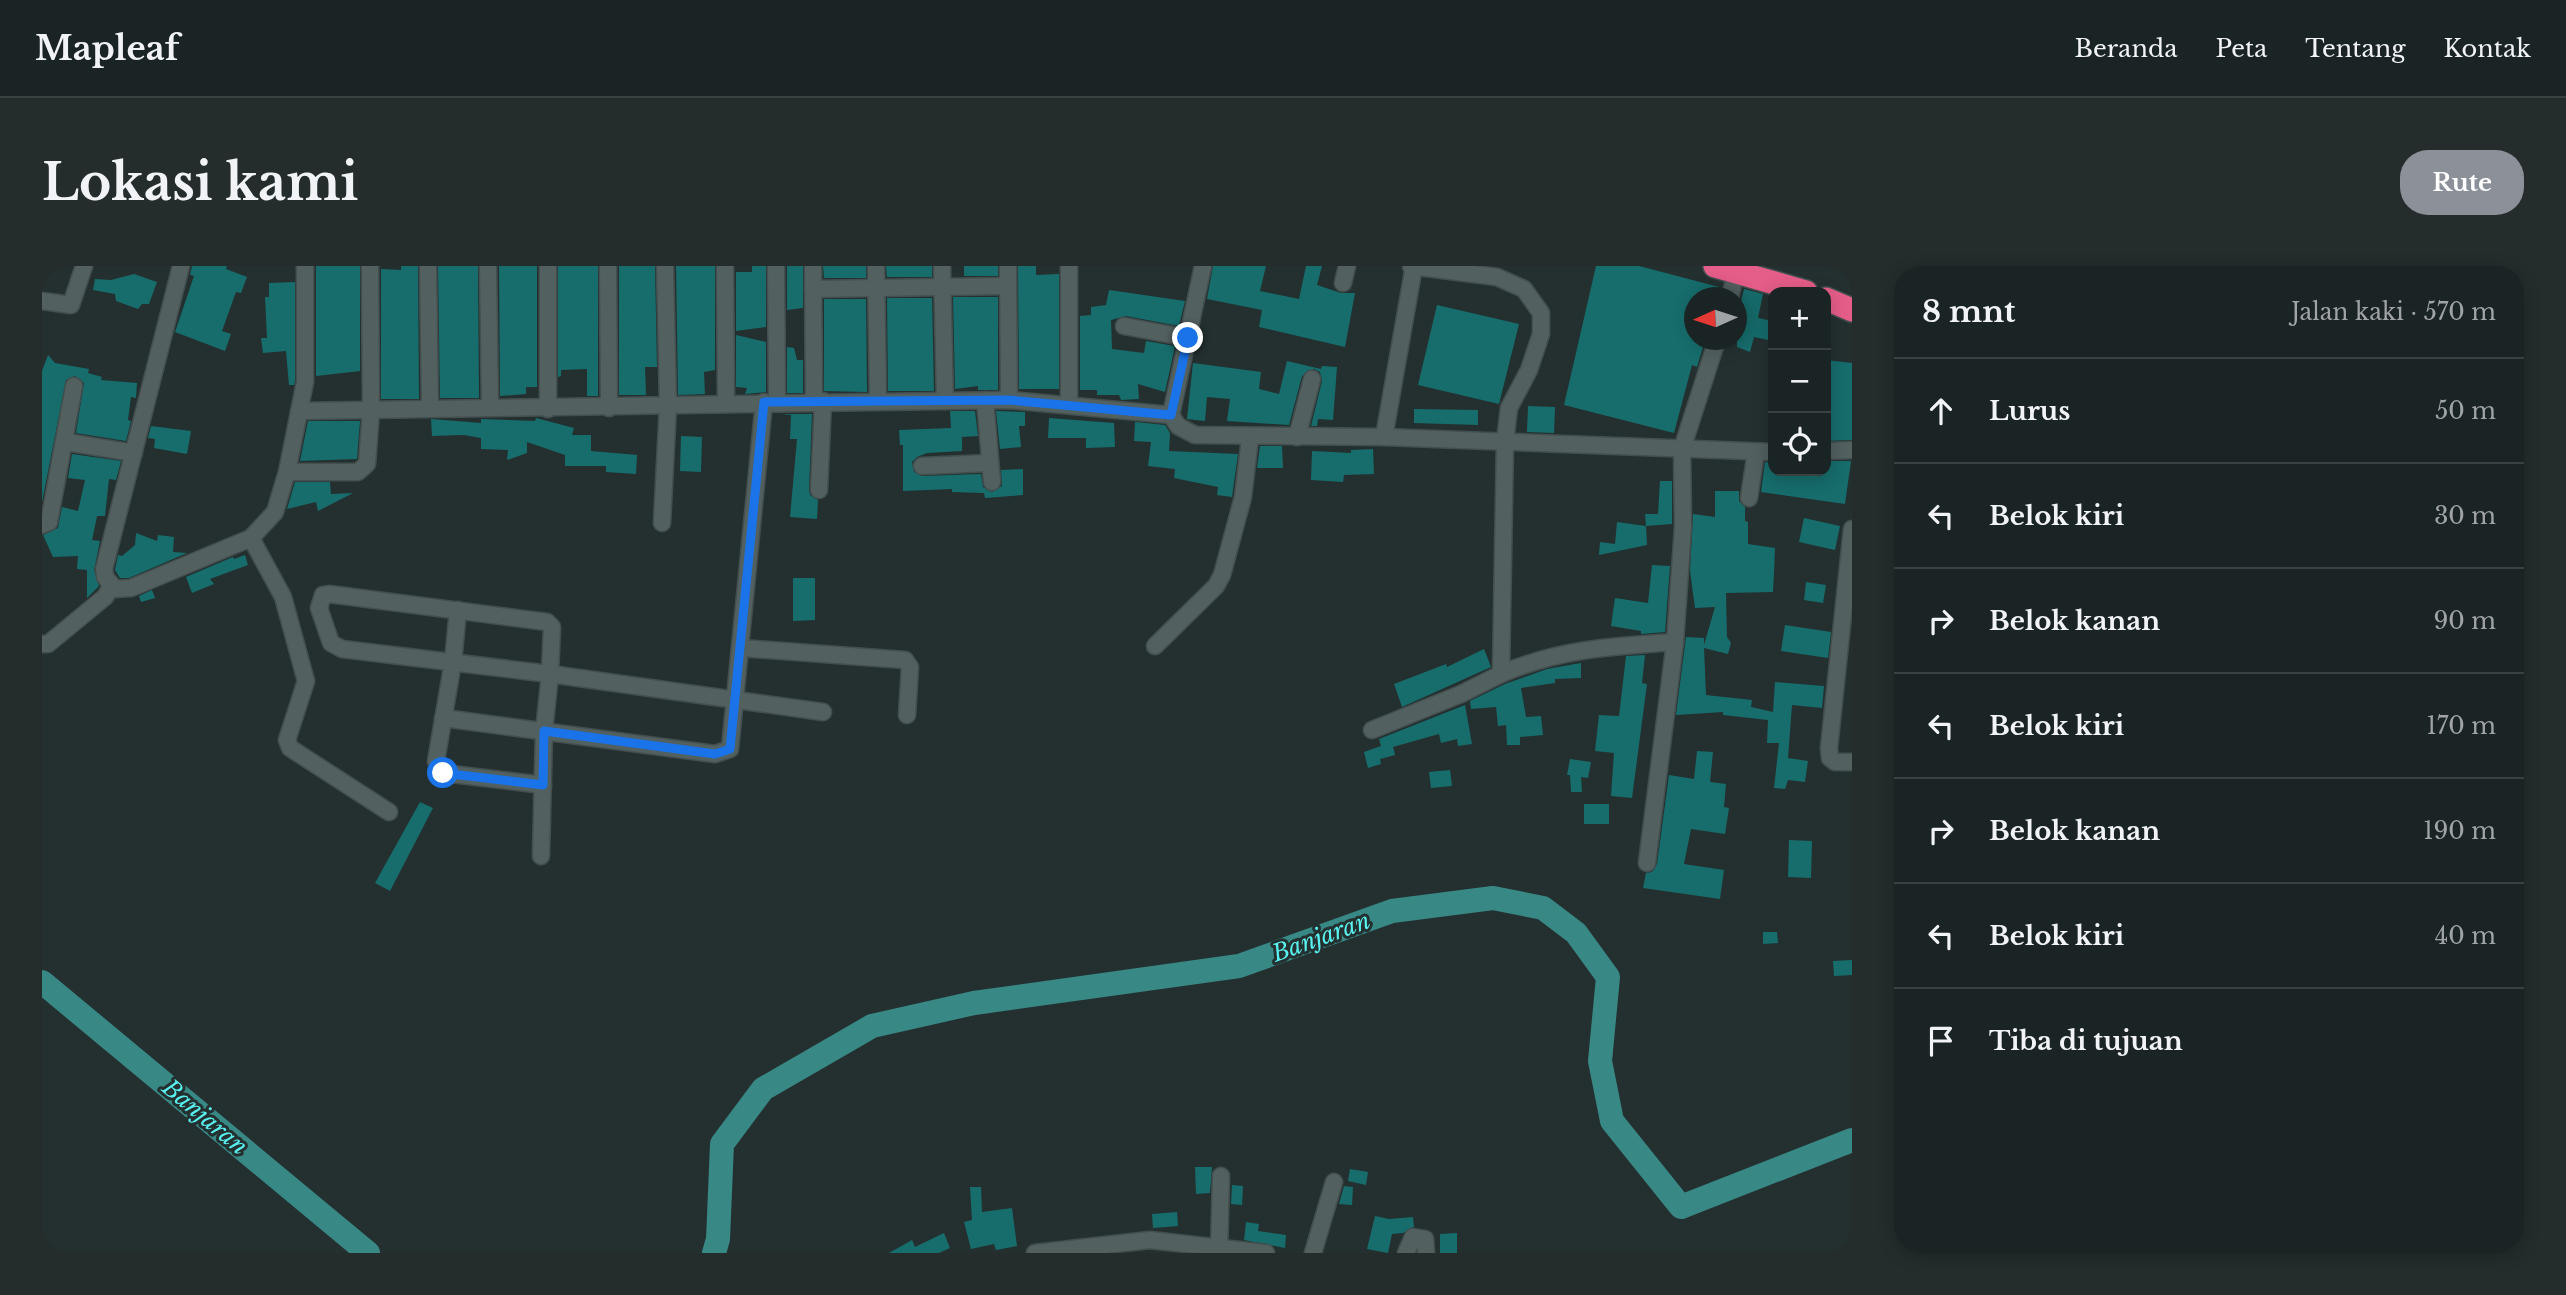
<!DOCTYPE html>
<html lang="id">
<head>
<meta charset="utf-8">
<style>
  :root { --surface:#1b2424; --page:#242c2c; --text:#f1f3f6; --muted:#a0a4a6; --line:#394141; --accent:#8c9099 }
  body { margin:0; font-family:"Libre Baskerville",serif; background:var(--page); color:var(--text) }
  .controls { position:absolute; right:21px; top:21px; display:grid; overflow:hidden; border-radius:14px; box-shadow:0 4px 18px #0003 }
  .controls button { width:63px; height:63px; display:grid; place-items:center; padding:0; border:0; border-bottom:2px solid var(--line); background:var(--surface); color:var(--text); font:35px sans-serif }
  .compass { position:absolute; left:1642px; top:21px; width:63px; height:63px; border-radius:50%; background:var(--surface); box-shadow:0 4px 18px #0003; rotate:267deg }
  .stop { position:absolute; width:21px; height:21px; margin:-16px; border:5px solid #1a73e8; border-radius:50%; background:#fff }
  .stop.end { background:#1a73e8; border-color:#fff; box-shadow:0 2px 7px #0008 }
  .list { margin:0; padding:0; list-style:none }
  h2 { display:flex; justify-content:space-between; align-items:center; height:91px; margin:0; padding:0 28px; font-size:30px }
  h2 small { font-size:23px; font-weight:400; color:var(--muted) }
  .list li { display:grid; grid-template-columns:46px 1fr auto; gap:21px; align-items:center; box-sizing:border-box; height:105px; padding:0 28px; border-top:2px solid var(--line) }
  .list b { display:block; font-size:26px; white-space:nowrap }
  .list em { font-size:23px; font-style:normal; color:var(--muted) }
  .icon { flex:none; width:38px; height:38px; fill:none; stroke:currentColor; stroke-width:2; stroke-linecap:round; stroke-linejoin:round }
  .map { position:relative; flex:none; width:1810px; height:987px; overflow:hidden; border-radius:28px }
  header { display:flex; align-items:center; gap:42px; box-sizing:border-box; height:98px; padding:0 35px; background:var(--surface); border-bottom:2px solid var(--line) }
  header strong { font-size:33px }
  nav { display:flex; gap:38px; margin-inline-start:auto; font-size:24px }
  .intro { display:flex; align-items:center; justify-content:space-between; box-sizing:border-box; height:168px; padding:0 42px }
  h1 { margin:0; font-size:49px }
  .button { padding:18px 32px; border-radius:28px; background:var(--accent); color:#fff; font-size:24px; font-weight:700 }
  main { display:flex; gap:42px; padding:0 42px }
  aside { flex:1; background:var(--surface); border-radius:28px; box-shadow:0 4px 18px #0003 }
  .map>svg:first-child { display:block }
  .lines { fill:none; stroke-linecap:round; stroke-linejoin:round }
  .river { stroke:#388886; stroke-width:24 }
  .building { fill:#166d6c }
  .minor-casing { stroke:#434e4e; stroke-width:19 }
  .highway-casing { stroke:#434e4e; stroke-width:26 }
  .minor { stroke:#52605f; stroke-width:16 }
  .highway { stroke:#e55d89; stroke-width:23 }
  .route { stroke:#1a73e8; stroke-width:9 }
  .labels { text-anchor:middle; stroke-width:6; stroke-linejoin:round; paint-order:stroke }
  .water-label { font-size:23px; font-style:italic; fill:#59f1ef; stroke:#243030 }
</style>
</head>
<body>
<header>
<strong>Mapleaf</strong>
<nav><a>Beranda</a><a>Peta</a><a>Tentang</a><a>Kontak</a></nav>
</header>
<div class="intro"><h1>Lokasi kami</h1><a class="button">Rute</a></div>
<main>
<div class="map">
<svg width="1810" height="987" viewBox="0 0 1810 987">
  <rect width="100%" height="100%" fill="#243030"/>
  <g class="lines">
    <g class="river">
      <path d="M 0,716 L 326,987"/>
      <path d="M 672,987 L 676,973 L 680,878 L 721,823 L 830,760 L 932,737 L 1197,700 L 1350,645 L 1451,632 L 1501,642 L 1534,667 L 1566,711 L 1558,795 L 1570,855 L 1639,941 L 1810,874"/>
    </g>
  </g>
  <g class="building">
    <path d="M 150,0 L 185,0 L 184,3 L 205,11 L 199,27 L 194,26 L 180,65 L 189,68 L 183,85 L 133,66 L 152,10 L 148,9 Z"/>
    <path d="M 274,0 L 318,0 L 318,105 L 274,110 Z"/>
    <path d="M 359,0 L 376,0 L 377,133 L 339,133 L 339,3 L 359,4 Z"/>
    <path d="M 396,0 L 436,0 L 437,132 L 398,132 Z"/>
    <path d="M 457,0 L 495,0 L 495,121 L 484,121 L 484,128 L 458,130 Z"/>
    <path d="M 516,0 L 556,0 L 556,130 L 545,130 L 545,103 L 519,104 L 519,110 L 516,111 Z"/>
    <path d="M 577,0 L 613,0 L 615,101 L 603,101 L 604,129 L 577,129 Z"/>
    <path d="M 634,0 L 673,0 L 673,104 L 662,106 L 663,128 L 636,129 Z"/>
    <path d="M 710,0 L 724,0 L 724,61 L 694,65 L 694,6 L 710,6 Z"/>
    <path d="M 745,0 L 761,0 L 761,42 L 745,44 Z"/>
    <path d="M 781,0 L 824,0 L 824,12 L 782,12 Z"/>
    <path d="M 844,0 L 890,0 L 890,11 L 845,11 Z"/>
    <rect x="922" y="0" width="34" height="10"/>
    <path d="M 976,0 L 994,0 L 994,9 L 1017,8 L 1017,123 L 977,123 Z"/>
    <path d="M 1171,0 L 1224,0 L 1218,25 L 1257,33 L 1264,0 L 1280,0 L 1275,19 L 1299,27 L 1313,27 L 1303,81 L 1217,61 L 1220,44 L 1165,33 Z"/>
    <path d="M 1554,0 L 1597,0 L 1677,21 L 1674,32 L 1653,32 L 1653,74 L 1663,74 L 1655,101 L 1650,99 L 1632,167 L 1522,139 Z"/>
    <path d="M 92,8 L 115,16 L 107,38 L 100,38 L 96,43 L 74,35 L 73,28 L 51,24 L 53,13 L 69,14 Z"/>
    <path d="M 253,16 L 253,115 L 252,119 L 247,119 L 244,85 L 221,87 L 219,72 L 225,72 L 223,31 L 227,31 L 227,17 Z"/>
    <path d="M 1702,23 L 1721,28 L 1716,52 L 1731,55 L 1731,75 L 1712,71 L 1708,86 L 1695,81 L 1695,52 Z"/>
    <path d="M 1067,24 L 1143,35 L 1137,60 L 1084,50 L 1069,54 L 1070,83 L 1102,87 L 1104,75 L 1133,80 L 1123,126 L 1096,118 L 1097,133 L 1079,134 L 1077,129 L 1055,129 L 1055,124 L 1038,124 L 1038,50 L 1049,49 L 1049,41 L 1064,39 Z"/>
    <path d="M 911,31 L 956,31 L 956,124 L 936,124 L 936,120 L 913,123 Z"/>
    <path d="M 845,32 L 890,32 L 892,125 L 846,125 Z"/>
    <path d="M 782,33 L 824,33 L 825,126 L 782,125 Z"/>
    <path d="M 1395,39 L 1477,58 L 1457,138 L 1376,119 Z"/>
    <path d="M 694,69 L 724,76 L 724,126 L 703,128 L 705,122 L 694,121 Z"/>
    <path d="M 745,81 L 752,82 L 755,94 L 761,94 L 761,127 L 745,127 Z"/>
    <path d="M 6,89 L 13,97 L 47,103 L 46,107 L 60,111 L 59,114 L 95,117 L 94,132 L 89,131 L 86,154 L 89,155 L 84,175 L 34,167 L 42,117 L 33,110 L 24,114 L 0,236 L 0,105 Z"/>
    <path d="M 1784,94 L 1810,97 L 1810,174 L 1784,175 Z"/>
    <path d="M 1245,95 L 1279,103 L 1280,100 L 1295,101 L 1291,154 L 1276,153 L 1275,160 L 1269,160 L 1280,115 L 1278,106 L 1272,103 L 1260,110 L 1247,159 L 1185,155 L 1188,133 L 1165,131 L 1163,155 L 1145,153 L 1151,97 L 1219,106 L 1217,123 L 1237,128 Z"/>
    <path d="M 1486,140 L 1513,141 L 1512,167 L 1485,166 Z"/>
    <path d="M 1372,143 L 1436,144 L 1436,159 L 1372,157 Z"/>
    <path d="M 908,145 L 933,145 L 936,170 L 920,171 L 920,185 L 885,187 L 875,191 L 870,196 L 872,206 L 880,210 L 939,208 L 941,221 L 950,226 L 960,220 L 959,204 L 981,203 L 981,229 L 943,232 L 942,227 L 910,226 L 910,223 L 861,225 L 861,179 L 858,179 L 857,164 L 909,162 Z"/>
    <path d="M 954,145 L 983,146 L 983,160 L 977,160 L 979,181 L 958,183 Z"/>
    <path d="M 740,148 L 770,148 L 767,224 L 768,229 L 776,234 L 775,253 L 748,251 L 755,173 L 748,173 L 749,149 Z"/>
    <path d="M 494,152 L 532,162 L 530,169 L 549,169 L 549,185 L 595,189 L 594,208 L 564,206 L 564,200 L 523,200 L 523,189 L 485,176 L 485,187 L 465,194 L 466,184 L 439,183 L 439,172 L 422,169 L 390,170 L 389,153 L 439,157 L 439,153 L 493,155 Z"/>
    <path d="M 1007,152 L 1072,157 L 1073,181 L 1044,182 L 1044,172 L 1006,172 Z"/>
    <path d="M 266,155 L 318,155 L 315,193 L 258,195 Z"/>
    <path d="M 1093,156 L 1123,159 L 1128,167 L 1127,185 L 1196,188 L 1190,231 L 1175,229 L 1176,221 L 1132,212 L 1133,203 L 1106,200 L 1109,176 L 1092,175 Z"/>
    <path d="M 109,160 L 149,165 L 145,188 L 112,182 L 113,173 L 106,172 Z"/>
    <path d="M 639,170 L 660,171 L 659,206 L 638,205 Z"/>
    <path d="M 1218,180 L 1240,180 L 1241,202 L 1215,202 Z"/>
    <path d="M 1331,183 L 1332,208 L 1302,209 L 1301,216 L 1269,214 L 1270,185 L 1309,187 L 1309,184 Z"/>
    <path d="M 30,188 L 79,195 L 74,214 L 67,213 L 63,250 L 55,250 L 50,274 L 58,275 L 52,304 L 57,320 L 45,332 L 45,304 L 35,303 L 36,290 L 11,291 L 1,269 L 16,262 L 20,241 L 36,245 L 43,214 L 26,212 Z"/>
    <path d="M 1784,195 L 1809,195 L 1803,238 L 1719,226 L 1723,196 L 1731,197 L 1731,205 L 1784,205 Z"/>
    <path d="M 1618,215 L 1630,215 L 1630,258 L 1604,260 L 1603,248 L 1616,248 Z"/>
    <path d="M 253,216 L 288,216 L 289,228 L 311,227 L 276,245 L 274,236 L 245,243 Z"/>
    <path d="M 1673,225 L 1697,225 L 1697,235 L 1703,241 L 1703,255 L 1706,256 L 1706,278 L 1733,282 L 1732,307 L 1731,326 L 1684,327 L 1685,371 L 1689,377 L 1686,388 L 1662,382 L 1664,429 L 1710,434 L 1709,441 L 1731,446 L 1733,416 L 1782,420 L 1780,442 L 1750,439 L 1746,492 L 1766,495 L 1763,516 L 1746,514 L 1743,523 L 1732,522 L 1737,477 L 1725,477 L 1726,454 L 1681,449 L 1681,446 L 1634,449 L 1644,371 L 1662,372 L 1662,379 L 1673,341 L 1653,342 L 1648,305 L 1651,248 L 1673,251 Z"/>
    <path d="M 1762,252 L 1798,260 L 1793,284 L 1757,276 Z"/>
    <path d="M 1575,256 L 1604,260 L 1605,279 L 1557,289 L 1558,276 L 1573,278 Z"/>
    <path d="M 94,267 L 115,275 L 116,269 L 132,271 L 131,286 L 145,287 L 87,312 L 78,312 L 73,304 L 76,289 L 80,290 L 93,279 Z"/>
    <path d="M 203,289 L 206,299 L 168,313 L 172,318 L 150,327 L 144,311 L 191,291 L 192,293 Z"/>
    <path d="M 1610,299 L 1628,300 L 1623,366 L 1599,368 L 1599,365 L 1569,360 L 1573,332 L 1606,337 Z"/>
    <path d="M 751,312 L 773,312 L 773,354 L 751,355 Z"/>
    <path d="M 1764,316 L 1784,319 L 1781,337 L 1762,334 Z"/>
    <path d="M 110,324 L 113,332 L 99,336 L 97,330 Z"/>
    <path d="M 1743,359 L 1789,366 L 1786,392 L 1739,385 Z"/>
    <path d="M 1442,383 L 1449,401 L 1360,441 L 1352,418 L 1404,398 L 1405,401 Z"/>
    <path d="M 1603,389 L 1600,417 L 1605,418 L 1590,532 L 1569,530 L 1572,487 L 1553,485 L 1557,449 L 1577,450 L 1584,390 Z"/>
    <path d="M 1539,397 L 1539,412 L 1513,413 L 1513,417 L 1479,422 L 1484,451 L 1499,450 L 1501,469 L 1478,471 L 1478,479 L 1465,479 L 1464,459 L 1456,460 L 1454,441 L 1429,443 L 1428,435 L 1463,418 L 1505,403 Z"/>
    <path d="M 1423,439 L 1430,478 L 1416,480 L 1415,473 L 1399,477 L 1397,468 L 1351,481 L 1353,489 L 1338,493 L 1339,498 L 1326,502 L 1322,486 L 1339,480 L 1337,473 Z"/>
    <path d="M 1655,485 L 1671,486 L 1668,516 L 1684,518 L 1682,541 L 1687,542 L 1683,568 L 1649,563 L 1642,598 L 1682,604 L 1678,633 L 1601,622 L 1604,607 L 1610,606 L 1615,598 L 1627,509 L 1652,513 Z"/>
    <path d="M 1528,493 L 1549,496 L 1546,512 L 1539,511 L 1540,526 L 1529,526 L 1528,509 L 1525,509 Z"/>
    <path d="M 1408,504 L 1410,520 L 1389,522 L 1387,506 Z"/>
    <path d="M 378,536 L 391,542 L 348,625 L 333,617 Z"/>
    <rect x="1542" y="538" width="25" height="20"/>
    <path d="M 1747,574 L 1770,575 L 1769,612 L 1746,611 Z"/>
    <path d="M 1721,666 L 1735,666 L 1736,677 L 1721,678 Z"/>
    <path d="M 1810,694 L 1810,709 L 1792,710 L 1791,695 Z"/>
    <path d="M 1153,901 L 1170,901 L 1168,927 L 1154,928 Z"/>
    <path d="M 1308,903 L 1326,906 L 1324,919 L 1306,915 Z"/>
    <path d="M 1190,919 L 1201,920 L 1200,939 L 1189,938 Z"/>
    <path d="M 1302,920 L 1311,921 L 1310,939 L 1297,938 Z"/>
    <path d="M 928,921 L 939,921 L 940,946 L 970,942 L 975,980 L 954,984 L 952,978 L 929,983 L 922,956 L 930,954 Z"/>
    <path d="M 1135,946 L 1136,960 L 1111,962 L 1110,948 Z"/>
    <path d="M 1333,950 L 1347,953 L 1371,951 L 1372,961 L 1361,967 L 1350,968 L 1346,987 L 1325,983 Z"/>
    <path d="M 1204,956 L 1217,958 L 1216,965 L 1244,969 L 1243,982 L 1202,974 Z"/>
    <path d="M 902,967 L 908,982 L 897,987 L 847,987 L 870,974 L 873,981 Z"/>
    <path d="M 1415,967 L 1415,987 L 1398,987 L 1398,968 Z"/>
  </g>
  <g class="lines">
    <defs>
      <g id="minor">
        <path d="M 139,0 L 62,303 L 63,311 L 73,323 L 89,322 L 209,272 L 233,246 L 245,206 L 263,116 L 263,0"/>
        <path d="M 386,0 L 388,142"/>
        <path d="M 446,0 L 448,140"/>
        <path d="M 506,0 L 506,143"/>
        <path d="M 566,0 L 567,142"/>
        <path d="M 683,0 L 684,138"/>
        <path d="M 734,0 L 735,135"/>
        <path d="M 771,0 L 772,135"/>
        <path d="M 834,0 L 836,135"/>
        <path d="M 900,0 L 903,135"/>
        <path d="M 966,0 L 967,134"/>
        <path d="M 1027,0 L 1027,138"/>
        <path d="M 1301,17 L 1305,0"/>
        <path d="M 771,23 L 966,20"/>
        <path d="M 1688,32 L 1695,0"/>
        <path d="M 0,35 L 29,39 L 42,0"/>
        <path d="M 1082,60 L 1146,72"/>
        <path d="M 943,134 L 950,216"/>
        <path d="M 257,145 L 967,134 L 1129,149 L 1161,0"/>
        <path d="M 1129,149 L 1136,160 L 1153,169 L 1342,171 L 1731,186"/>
        <path d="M 1255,171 L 1270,113"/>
        <path d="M 1342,171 L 1372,0"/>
        <path d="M 24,176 L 92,187"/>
        <path d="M 1784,185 L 1810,184"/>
        <path d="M 880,200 L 948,197"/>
        <path d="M 245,206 L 316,206 L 325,198 L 329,144 L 328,0"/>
        <path d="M 777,224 L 781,135"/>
        <path d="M 1707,232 L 1714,186"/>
        <path d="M 620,257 L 626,139 L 623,0"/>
        <path d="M 0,259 L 7,256 L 32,120"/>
        <path d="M 1810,263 L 1787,482 L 1788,492 L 1793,496 L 1810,496"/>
        <path d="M 209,272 L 241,331 L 264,415 L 245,474 L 248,482 L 347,546"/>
        <path d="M 287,328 L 505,356 L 510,361 L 508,408 L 300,383 L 289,377 L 277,342 L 281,329 Z"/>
        <path d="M 416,344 L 411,396 L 394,495 L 401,507 L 501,519"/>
        <path d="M 0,378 L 6,378 L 63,331 L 69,321"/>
        <path d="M 1113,380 L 1174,320 L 1180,309 L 1201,231 L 1208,172"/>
        <path d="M 699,382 L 863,394 L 868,401 L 865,449"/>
        <path d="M 1459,408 C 1517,383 1571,380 1633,376 L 1641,261 L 1640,183 L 1675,74"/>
        <path d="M 401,452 L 673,488 L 688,483 L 722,136"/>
        <path d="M 1330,464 L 1419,428 L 1459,408 L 1463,175 L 1467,142 L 1487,104 L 1499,68 L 1499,47 L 1482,23 L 1455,11 L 1369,0"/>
        <path d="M 499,590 L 502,465 L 508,408 L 781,446"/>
        <path d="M 1605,597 L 1633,376"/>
        <path d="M 993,987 L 1108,974 L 1224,987"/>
        <path d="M 1177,987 L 1179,910"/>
        <path d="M 1271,987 L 1292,916"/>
        <path d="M 1364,987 L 1371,971 L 1383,973 L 1384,987"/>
      </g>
      <g id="highway">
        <path d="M 1673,0 L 1764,26"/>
        <path d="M 1784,33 L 1810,44"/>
      </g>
    </defs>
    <use href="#minor" class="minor-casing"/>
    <use href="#highway" class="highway-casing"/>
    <use href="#minor" class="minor"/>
    <use href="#highway" class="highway"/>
  </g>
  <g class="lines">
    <path class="route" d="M 401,507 L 501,519 L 502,465 L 673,488 L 688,483 L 722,136 L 967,134 L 1129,149 L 1146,72"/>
  </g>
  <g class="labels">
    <g class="water-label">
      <text transform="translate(1279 671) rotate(-20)" y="8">Banjaran</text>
      <text transform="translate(163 851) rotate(40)" y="8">Banjaran</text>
    </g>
  </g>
</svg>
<div class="controls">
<button>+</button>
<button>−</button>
<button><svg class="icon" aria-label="locate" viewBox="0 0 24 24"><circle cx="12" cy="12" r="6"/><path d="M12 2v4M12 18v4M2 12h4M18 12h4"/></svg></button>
</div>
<svg class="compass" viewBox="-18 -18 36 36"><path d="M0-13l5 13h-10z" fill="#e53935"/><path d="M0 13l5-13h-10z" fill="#a0a4a6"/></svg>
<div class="stop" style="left:401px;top:507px"></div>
<div class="stop end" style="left:1146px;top:72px"></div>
</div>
<aside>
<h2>8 mnt<small>Jalan kaki · 570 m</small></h2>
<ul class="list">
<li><svg class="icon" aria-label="ahead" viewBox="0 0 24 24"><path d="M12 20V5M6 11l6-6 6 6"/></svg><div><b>Lurus</b></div><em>50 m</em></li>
<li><svg class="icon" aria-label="left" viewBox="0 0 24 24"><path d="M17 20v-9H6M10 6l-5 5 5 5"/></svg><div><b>Belok kiri</b></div><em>30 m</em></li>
<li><svg class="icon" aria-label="right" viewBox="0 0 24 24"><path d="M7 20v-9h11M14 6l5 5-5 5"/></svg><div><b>Belok kanan</b></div><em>90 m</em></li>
<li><svg class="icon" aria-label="left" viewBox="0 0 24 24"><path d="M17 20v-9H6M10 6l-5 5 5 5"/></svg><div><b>Belok kiri</b></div><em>170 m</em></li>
<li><svg class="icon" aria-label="right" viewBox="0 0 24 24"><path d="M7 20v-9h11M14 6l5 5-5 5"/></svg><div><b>Belok kanan</b></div><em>190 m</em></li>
<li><svg class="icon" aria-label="left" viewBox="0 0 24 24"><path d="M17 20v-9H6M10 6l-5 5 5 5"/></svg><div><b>Belok kiri</b></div><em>40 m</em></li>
<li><svg class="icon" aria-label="arrive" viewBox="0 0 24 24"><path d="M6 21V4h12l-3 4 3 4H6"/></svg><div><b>Tiba di tujuan</b></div></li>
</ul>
</aside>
</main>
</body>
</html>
